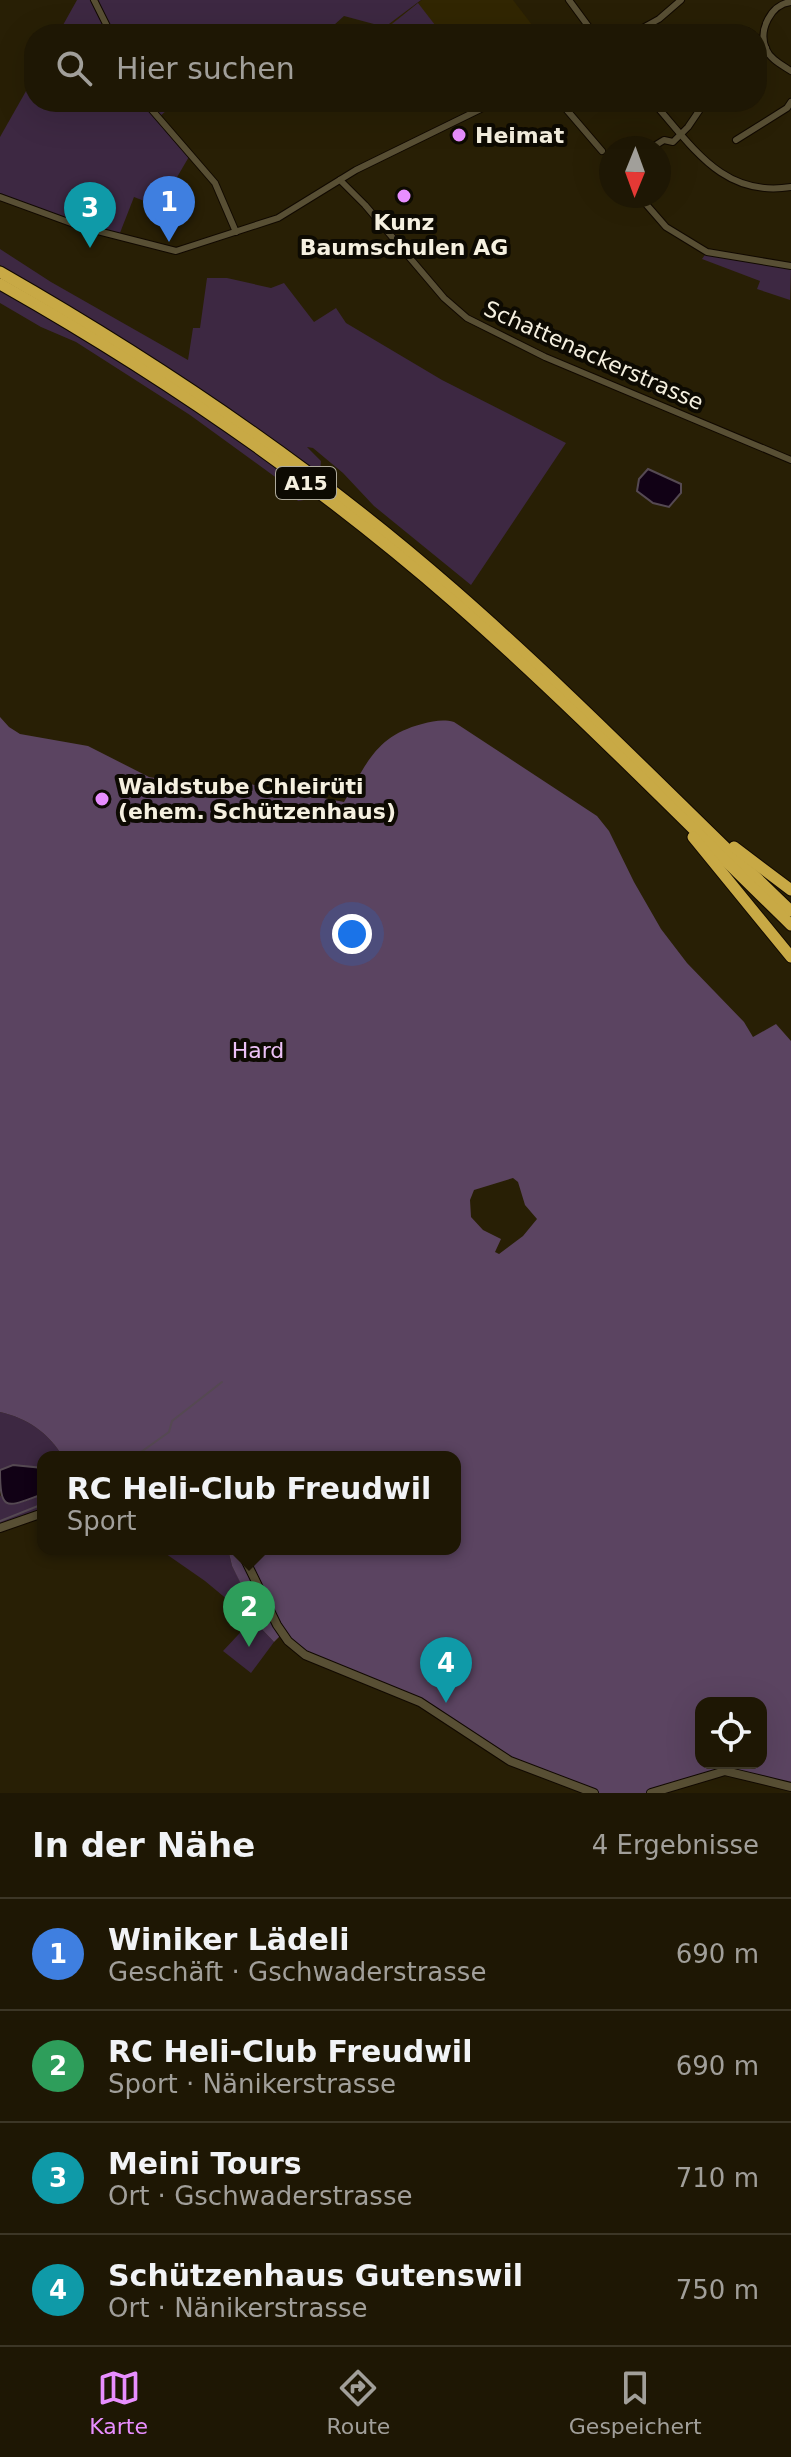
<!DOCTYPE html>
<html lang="de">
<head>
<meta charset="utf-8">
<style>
  :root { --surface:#1e1704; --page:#2b2413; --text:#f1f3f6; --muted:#a19f9a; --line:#3c3626; --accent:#e88eff }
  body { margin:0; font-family:"DejaVu Sans",sans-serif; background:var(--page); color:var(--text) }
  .controls { position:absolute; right:24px; bottom:24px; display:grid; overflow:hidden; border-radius:16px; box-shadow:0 8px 32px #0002 }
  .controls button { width:72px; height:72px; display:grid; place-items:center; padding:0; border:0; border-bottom:2px solid var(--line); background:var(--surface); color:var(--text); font:40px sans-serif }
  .compass { position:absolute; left:599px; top:136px; width:72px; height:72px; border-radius:50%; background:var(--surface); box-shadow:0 8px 32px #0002; rotate:181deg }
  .you { position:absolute; left:352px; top:934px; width:28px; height:28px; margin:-20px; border:6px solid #fff; border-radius:50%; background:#1a73e8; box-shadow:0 0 0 12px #1a73e833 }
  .badge { display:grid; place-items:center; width:52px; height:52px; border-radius:50%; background:var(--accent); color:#fff; font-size:26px; font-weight:700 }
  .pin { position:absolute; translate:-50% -66px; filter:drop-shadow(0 2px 4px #0008) }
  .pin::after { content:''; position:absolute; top:42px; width:28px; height:24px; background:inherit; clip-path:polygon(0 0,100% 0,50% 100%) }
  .popup { position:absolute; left:37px; top:1451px; width:424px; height:104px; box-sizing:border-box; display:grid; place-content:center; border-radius:16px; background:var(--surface); filter:drop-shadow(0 2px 6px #0005); font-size:26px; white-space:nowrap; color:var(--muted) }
  .popup b { font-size:30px; color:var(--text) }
  .popup::after { content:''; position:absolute; left:50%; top:100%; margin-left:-16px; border:16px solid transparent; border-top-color:var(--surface) }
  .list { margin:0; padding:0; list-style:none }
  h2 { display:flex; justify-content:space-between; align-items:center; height:104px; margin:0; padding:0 32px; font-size:34px }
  h2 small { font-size:26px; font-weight:400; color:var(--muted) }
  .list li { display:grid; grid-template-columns:52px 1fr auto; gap:24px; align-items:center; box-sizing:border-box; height:112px; padding:0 32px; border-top:2px solid var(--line) }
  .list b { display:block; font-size:30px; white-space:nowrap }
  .list p { margin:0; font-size:26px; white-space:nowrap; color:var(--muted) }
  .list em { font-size:26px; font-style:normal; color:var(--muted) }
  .icon { flex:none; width:44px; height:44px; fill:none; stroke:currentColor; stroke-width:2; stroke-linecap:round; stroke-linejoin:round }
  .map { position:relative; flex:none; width:791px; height:1793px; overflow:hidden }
  .search { position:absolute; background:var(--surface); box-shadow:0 8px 32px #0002; left:24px; right:24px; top:24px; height:88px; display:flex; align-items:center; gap:20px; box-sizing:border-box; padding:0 28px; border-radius:32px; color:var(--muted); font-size:30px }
  .sheet { height:552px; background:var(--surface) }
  nav { display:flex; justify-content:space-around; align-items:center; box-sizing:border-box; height:112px; border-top:2px solid var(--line); background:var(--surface); font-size:22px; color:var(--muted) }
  nav a { display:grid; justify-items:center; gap:4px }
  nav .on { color:var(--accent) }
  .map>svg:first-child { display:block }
  .built { fill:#312602 }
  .green { fill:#3d2842 }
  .forest { fill:#5b4461; fill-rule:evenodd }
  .water { fill:#110115; stroke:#554952; stroke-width:2 }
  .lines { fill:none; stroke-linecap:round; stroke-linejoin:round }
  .stream { stroke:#554952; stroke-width:2 }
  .minor-casing { stroke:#110900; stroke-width:8 }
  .tertiary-casing { stroke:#110900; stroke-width:10 }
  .motorway-casing { stroke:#110900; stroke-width:13 }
  .minor { stroke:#584f34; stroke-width:6 }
  .tertiary { stroke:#584f34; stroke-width:8 }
  .motorway { stroke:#c8a945; stroke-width:11 }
  .poi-dot { fill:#e88eff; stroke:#0d0a02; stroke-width:3 }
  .labels { text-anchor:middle; stroke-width:8; stroke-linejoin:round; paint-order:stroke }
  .shield { fill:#0d0a02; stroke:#afab9d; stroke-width:2 }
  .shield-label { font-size:20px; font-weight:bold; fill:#f5f0e0 }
  .poi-label { font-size:22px; font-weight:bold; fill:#f5f0e0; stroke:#0d0a02; text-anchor:start }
  .street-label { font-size:22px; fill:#f5f0e0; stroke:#0d0a02 }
  .park-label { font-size:22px; fill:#ecc1f6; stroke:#0d0a02 }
</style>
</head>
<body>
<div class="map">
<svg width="791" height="1793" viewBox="0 0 791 1793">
  <rect width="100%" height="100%" fill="#281f05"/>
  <path class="built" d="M 422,0 L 513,0 L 539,34 L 390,34 L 385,27 Z"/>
  <g class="green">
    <path d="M 77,0 L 421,0 L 385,27 L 344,16 L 324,34 L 58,34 Z"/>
    <path d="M 418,3 L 442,34 L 392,34 L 387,28 Z"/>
    <path d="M 34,77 L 34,102 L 176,102 L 158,118 L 190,155 L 166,196 L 157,190 L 152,204 L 134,197 L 118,238 L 0,197 L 0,137 Z"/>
    <path d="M 0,249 L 51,282 L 188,360 L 193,328 L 200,328 L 207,278 L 227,278 L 271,288 L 284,283 L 314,322 L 336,308 L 346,323 L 442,380 L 566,443 L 471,585 L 374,506 L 343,473 L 313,448 L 307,447 L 321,461 L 320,473 C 217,397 110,329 0,265 Z"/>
    <path d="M 707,252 L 791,269 L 790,300 L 757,289 L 760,281 L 702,259 Z"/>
    <path d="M 0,290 C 107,353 211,418 310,493 L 310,499 L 298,501 L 278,479 L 190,415 L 76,342 L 41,327 L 0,303 Z"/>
    <path d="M 0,1412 C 27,1418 49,1433 63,1457 L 43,1457 L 43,1468 L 13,1465 L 0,1470 Z"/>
    <path d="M 43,1494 L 43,1513 L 0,1528 L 0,1495 C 11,1511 27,1500 43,1494 Z"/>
    <path d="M 159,1549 L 228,1549 L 232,1566 L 254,1608 L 253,1620 L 274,1642 L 251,1673 L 223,1651 L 252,1620 L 205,1581 Z"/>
  </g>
  <path class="forest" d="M 0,717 L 9,727 L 20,734 L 88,746 L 149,777 L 173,781 L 224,779 L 344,802 C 367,763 376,736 422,724 C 434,721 443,719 454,722 L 597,816 L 609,831 L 634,882 L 661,929 L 687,963 L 744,1022 L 753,1037 L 776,1024 L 791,1041 L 791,1787 L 736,1772 L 651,1793 L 594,1793 L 521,1766 L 437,1712 L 329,1667 L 282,1634 L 274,1642 L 253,1620 L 253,1608 L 232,1566 L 228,1549 L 455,1549 L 455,1457 L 63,1457 C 49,1433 27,1418 0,1412 ZM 513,1178 L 518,1182 L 525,1205 L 537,1219 L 523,1236 L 499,1254 L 495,1252 L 501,1239 L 483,1230 L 471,1217 L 470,1200 L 474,1190 ZM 701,1703 L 761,1703 L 761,1763 L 701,1763 Z"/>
  <g class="water">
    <path d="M 648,469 L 681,484 L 681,493 L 669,507 L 653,503 L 637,491 L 639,479 Z"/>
    <path d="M 13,1465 L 43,1468 L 43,1494 C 7,1507 0,1514 0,1470 Z"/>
  </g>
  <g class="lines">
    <g class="stream">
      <path d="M 134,1457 L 169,1432 L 172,1421 L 222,1382"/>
      <path d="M 0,1521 L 43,1504"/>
    </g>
    <defs>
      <g id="minor">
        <path d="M 94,0 L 111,34"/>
        <path d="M 569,0 L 594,34"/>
        <path d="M 791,2 C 771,4 758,30 766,49 C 770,59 782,65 791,71"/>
        <path d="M 632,34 L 659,19 L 681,0"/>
        <path d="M 738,34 L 747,31 L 752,34"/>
        <path d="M 757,38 L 766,48"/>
        <path d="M 145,102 L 215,183 L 236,232"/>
        <path d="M 560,102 L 602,151"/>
        <path d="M 653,102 C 693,147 723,198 791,187"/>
        <path d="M 736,140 L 787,108 L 791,102"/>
        <path d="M 651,148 L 664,140 L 673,142 L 688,127 L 705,102"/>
        <path d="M 340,180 L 365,205 L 444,298 L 467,318 L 545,357 L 791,460"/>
        <path d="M 639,196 L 666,227 L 707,252 L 791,266"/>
        <path d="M 0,197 L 82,227 L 176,251 L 278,218 L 356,170 L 495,102"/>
      </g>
      <g id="tertiary">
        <path d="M 0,1528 L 43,1513"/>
        <path d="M 240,1549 L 277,1625 L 288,1641 L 305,1655 L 420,1702 L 510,1761 L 594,1793"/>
        <path d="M 651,1793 L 725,1771 L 791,1787"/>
      </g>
      <g id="motorway">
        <path d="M 0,272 C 161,364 315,468 454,590 C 571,692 679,804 791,911"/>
        <path d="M 0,284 C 161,375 315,481 455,603 C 571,705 680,817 791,925"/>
        <path d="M 693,837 L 791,957"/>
        <path d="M 734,847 L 791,890"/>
      </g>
    </defs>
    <use href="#minor" class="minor-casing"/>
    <use href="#tertiary" class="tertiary-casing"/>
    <use href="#motorway" class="motorway-casing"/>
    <use href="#minor" class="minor"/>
    <use href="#tertiary" class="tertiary"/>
    <use href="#motorway" class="motorway"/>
  </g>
  <g class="poi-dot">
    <circle cx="459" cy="135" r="8"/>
    <circle cx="404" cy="196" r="8"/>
    <circle cx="102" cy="799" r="8"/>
  </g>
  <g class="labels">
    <rect class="shield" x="276" y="467" width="60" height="32" rx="6"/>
    <g class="shield-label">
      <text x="306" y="490">A15</text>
    </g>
    <g class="poi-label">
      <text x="475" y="143">Heimat</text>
      <text x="404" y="230" text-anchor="middle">Kunz<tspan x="404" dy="25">Baumschulen AG</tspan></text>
      <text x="118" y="794">Waldstube Chleirüti<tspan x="118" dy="25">(ehem. Schützenhaus)</tspan></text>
    </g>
    <g class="street-label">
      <text transform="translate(594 355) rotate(24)" y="8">Schattenackerstrasse</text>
    </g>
    <g class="park-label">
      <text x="258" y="1058">Hard</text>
    </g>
  </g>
</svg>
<div class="controls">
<button><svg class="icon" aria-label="locate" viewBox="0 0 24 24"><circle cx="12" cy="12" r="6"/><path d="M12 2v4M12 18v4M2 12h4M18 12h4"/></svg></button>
</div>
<svg class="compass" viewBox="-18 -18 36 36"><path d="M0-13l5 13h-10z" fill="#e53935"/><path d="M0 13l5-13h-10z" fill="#a19f9a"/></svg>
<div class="you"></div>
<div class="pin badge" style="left:169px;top:242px;background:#3f7fe0">1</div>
<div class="pin badge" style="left:249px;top:1647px;background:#2e9e5b">2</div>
<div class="popup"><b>RC Heli-Club Freudwil</b>Sport</div>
<div class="pin badge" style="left:90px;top:248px;background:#0f9aa8">3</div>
<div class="pin badge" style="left:446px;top:1703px;background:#0f9aa8">4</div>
<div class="search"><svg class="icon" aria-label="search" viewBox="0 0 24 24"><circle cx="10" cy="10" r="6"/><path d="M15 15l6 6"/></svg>Hier suchen</div>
</div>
<section class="sheet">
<h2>In der Nähe<small>4 Ergebnisse</small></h2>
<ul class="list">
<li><span class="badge" style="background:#3f7fe0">1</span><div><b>Winiker Lädeli</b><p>Geschäft · Gschwaderstrasse</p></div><em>690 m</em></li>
<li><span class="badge" style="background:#2e9e5b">2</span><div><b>RC Heli-Club Freudwil</b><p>Sport · Nänikerstrasse</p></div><em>690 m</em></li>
<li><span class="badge" style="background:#0f9aa8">3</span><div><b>Meini Tours</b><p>Ort · Gschwaderstrasse</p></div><em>710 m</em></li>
<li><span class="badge" style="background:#0f9aa8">4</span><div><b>Schützenhaus Gutenswil</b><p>Ort · Nänikerstrasse</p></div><em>750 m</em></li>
</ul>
</section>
<nav>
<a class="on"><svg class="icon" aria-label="map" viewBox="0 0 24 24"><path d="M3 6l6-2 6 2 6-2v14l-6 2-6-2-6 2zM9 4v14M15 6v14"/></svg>Karte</a>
<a><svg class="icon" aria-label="directions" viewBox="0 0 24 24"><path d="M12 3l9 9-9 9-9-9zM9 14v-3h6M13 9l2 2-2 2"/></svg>Route</a>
<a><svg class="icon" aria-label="saved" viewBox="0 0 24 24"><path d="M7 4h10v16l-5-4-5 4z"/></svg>Gespeichert</a>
</nav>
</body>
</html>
